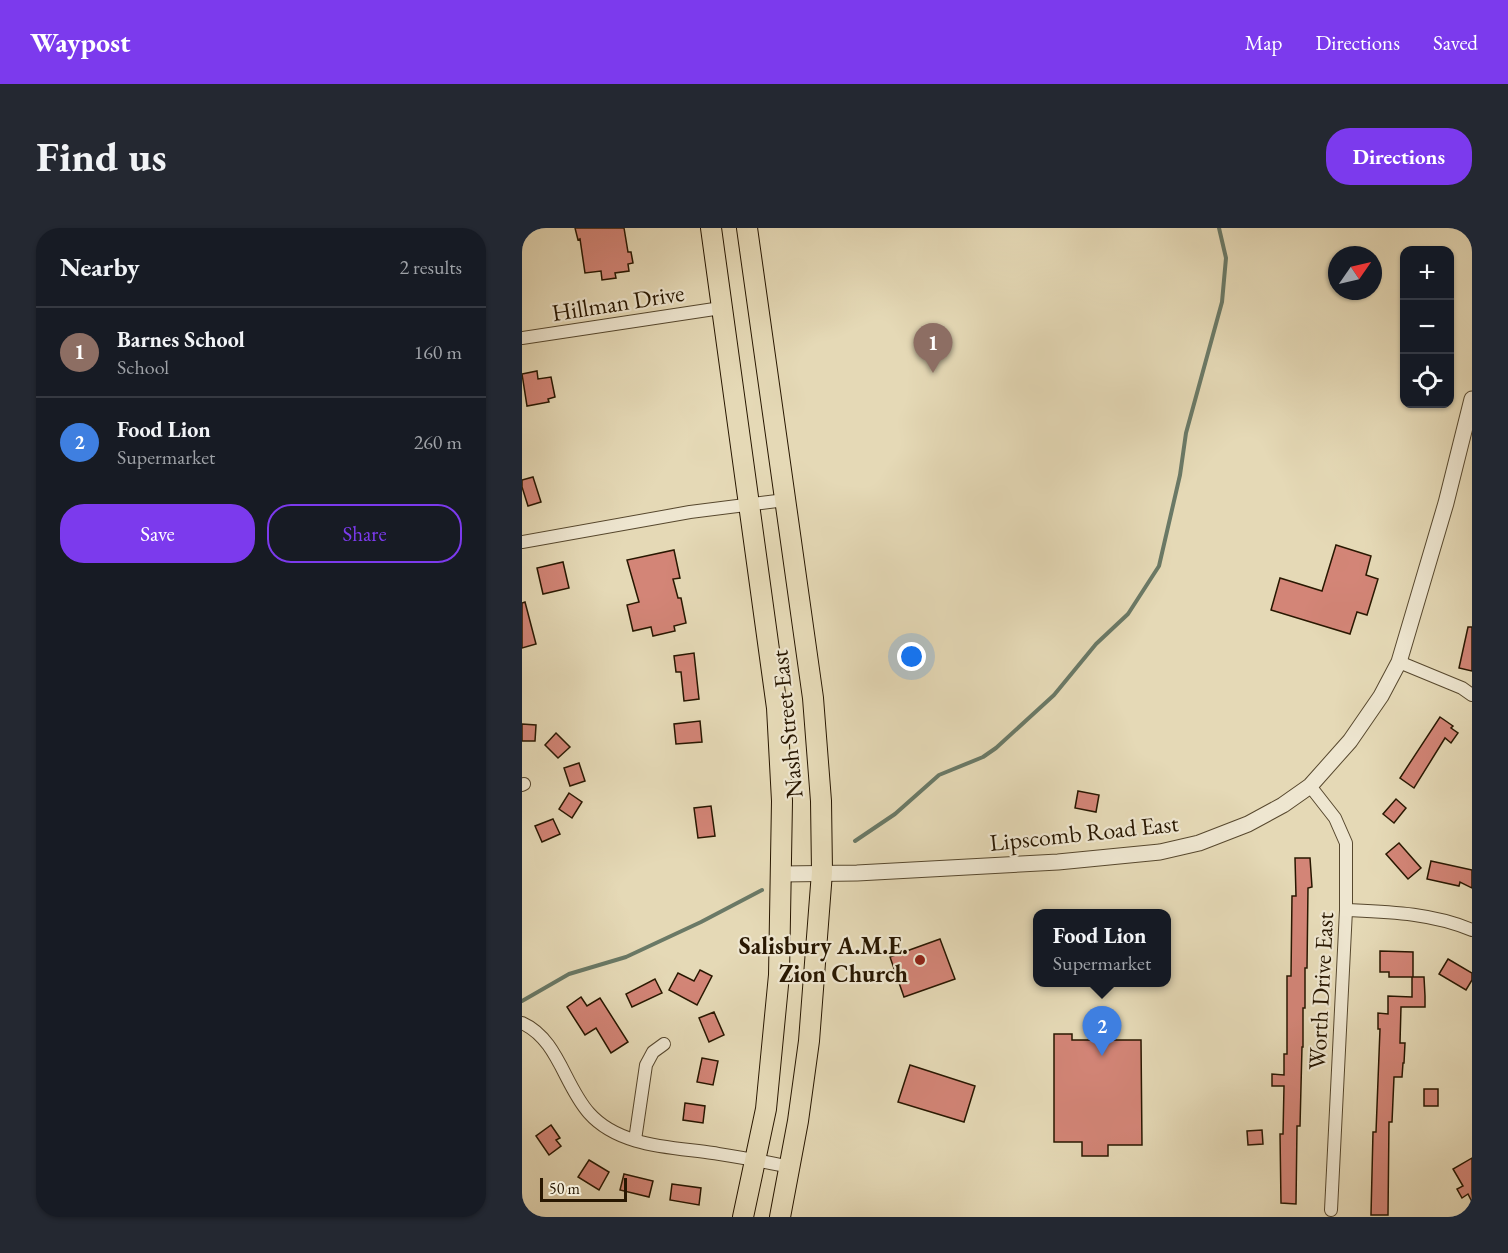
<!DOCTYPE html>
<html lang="en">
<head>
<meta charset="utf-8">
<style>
  :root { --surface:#171b24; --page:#242831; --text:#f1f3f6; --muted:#9ea1a6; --line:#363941; --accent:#7c3aed }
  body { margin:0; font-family:"EB Garamond",serif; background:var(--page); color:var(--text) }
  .controls { position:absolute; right:18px; top:18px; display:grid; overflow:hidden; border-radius:12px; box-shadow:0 2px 4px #0004 }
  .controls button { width:54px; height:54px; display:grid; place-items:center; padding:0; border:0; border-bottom:2px solid var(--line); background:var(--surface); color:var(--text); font:30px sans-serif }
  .compass { position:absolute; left:806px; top:18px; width:54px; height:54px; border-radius:50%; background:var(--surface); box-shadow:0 2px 4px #0004; rotate:56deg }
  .scale { position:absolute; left:18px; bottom:15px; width:87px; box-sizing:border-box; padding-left:6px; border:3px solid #281701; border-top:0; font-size:16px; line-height:21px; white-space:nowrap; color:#281701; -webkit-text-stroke:4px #eee6d0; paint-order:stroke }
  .you { position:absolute; left:390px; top:429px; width:21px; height:21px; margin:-15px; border:4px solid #fff; border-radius:50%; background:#1a73e8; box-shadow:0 0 0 9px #1a73e833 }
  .badge { display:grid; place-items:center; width:39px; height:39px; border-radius:50%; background:var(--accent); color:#fff; font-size:20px; font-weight:700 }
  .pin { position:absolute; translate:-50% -50px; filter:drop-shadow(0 2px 3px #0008) }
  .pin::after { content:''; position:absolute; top:32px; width:21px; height:18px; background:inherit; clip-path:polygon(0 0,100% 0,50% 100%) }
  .popup { position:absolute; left:511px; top:681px; width:138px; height:78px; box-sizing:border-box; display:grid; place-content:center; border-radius:12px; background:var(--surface); filter:drop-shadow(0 2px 4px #0005); font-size:20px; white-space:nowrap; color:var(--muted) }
  .popup b { font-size:22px; color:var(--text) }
  .popup::after { content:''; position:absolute; left:50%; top:100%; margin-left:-12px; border:12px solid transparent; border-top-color:var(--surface) }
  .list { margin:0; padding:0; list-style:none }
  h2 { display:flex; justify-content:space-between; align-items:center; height:78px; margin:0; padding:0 24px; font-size:26px }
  h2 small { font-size:20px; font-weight:400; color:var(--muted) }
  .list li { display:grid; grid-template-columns:39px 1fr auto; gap:18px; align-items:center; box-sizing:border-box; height:90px; padding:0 24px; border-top:2px solid var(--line) }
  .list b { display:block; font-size:22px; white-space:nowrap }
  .list p { margin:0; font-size:20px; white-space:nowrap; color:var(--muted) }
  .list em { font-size:20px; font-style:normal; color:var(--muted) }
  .actions { display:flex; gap:12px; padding:18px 24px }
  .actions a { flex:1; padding:14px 0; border:2px solid var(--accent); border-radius:24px; text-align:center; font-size:21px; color:var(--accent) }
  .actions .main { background:var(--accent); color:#fff }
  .icon { flex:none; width:33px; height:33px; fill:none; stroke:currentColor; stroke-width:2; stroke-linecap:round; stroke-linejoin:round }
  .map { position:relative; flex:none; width:950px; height:989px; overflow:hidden; border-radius:24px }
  header { display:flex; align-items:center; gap:36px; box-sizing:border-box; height:84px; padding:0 30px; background:var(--accent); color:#fff }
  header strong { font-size:28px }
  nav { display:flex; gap:33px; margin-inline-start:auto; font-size:21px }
  .intro { display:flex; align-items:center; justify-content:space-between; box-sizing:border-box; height:144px; padding:0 36px }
  h1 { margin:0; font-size:42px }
  .button { padding:15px 27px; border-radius:24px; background:var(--accent); color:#fff; font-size:21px; font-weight:700 }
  main { display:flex; gap:36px; padding:0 36px }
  aside { flex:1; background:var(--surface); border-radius:24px; box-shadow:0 2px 4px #0004 }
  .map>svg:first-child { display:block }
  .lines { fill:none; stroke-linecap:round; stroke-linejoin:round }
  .stream { stroke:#6a7966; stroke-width:4 }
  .building { fill:#d38577; stroke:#281701; stroke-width:1.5 }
  .minor-casing { stroke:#57482e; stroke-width:14 }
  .tertiary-casing { stroke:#57482e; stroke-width:17 }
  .primary-casing { stroke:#281701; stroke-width:22 }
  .minor { stroke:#eee6d0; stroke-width:12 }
  .tertiary { stroke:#eee6d0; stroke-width:15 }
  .primary { stroke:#e5d9b6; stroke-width:20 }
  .poi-dot { fill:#8f2418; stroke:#eee6d0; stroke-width:2 }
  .labels { text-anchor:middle; stroke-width:4.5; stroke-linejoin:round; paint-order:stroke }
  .street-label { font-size:24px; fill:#281701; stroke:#eee6d0 }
  .poi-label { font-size:24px; font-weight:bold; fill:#281701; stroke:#eee6d0; text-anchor:end }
</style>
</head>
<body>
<header>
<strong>Waypost</strong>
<nav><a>Map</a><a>Directions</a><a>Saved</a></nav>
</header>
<div class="intro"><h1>Find us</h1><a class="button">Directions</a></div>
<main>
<aside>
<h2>Nearby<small>2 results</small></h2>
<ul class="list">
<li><span class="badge" style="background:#8d6e63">1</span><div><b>Barnes School</b><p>School</p></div><em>160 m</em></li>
<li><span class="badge" style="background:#3f7fe0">2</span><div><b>Food Lion</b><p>Supermarket</p></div><em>260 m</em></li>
</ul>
<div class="actions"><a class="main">Save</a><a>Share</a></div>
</aside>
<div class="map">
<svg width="950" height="989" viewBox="0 0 950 989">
  <rect width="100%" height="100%" fill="#e5d9b6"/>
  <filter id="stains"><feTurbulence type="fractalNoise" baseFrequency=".00333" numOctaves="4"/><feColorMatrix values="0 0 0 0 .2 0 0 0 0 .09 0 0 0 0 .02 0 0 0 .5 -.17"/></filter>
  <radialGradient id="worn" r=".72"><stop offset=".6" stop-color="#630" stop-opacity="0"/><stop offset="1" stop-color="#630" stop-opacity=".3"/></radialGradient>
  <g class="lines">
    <g class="stream">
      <path d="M 333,613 L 373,586 L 417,547 L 461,529 L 474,520 L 532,467 L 574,416 L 606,386 L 637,338 L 658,247 L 664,205 L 700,74 L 704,30 L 697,0"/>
      <path d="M 0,773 L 47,746 L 104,729 L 179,694 L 240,662"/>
    </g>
  </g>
  <g class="building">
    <path d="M 53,0 L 102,0 L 106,24 L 109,24 L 111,35 L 106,36 L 107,43 L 93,45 L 94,50 L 80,52 L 79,43 L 63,45 L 58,11 L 56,12 Z"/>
    <path d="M 15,143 L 16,151 L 29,149 L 33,169 L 26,171 L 27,174 L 5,178 L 0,146 Z"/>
    <path d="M 11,249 L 19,274 L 6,278 L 0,259 L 0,252 Z"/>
    <path d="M 814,317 L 849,328 L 844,347 L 856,351 L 845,387 L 835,384 L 828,406 L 749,382 L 758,350 L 800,363 Z"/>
    <path d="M 152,322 L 158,350 L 151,351 L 156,370 L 159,370 L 164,395 L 152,398 L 153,403 L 131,408 L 129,399 L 111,403 L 105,377 L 117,374 L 105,332 Z"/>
    <path d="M 41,334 L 47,360 L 21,366 L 15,340 Z"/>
    <path d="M 3,374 L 14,416 L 0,420 L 0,375 Z"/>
    <path d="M 946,399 L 950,399 L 950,443 L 937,440 Z"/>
    <path d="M 172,425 L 177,471 L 162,473 L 159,444 L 154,444 L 152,428 Z"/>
    <path d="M 918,489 L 931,498 L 929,500 L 936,505 L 929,515 L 923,510 L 892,560 L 878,550 Z"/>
    <path d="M 178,493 L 180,514 L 154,516 L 152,496 Z"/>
    <path d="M 0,496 L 14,497 L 13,513 L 0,513 Z"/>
    <path d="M 34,505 L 48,519 L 36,530 L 23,517 Z"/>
    <path d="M 57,535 L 63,553 L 48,558 L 42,540 Z"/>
    <path d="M 556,563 L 577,567 L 574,584 L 553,580 Z"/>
    <path d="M 47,565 L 60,574 L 50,590 L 37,581 Z"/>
    <path d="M 874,571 L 884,580 L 872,595 L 861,586 Z"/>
    <path d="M 189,578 L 193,608 L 176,610 L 172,580 Z"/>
    <path d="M 31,591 L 38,606 L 20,614 L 13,598 Z"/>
    <path d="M 877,615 L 899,640 L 886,651 L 864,626 Z"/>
    <path d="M 773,630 L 788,630 L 790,659 L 786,660 L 785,740 L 783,740 L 783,780 L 781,780 L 781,819 L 780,819 L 778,898 L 775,898 L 774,976 L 759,975 L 758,906 L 761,906 L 762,858 L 750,858 L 750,846 L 762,847 L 762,826 L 765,826 L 765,748 L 769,748 L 770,668 L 774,668 Z"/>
    <path d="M 909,633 L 950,642 L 950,660 L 938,654 L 937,658 L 905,651 Z"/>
    <path d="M 418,711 L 433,751 L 382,769 L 368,729 Z"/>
    <path d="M 858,723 L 891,724 L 891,749 L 902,749 L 903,768 L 903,779 L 879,779 L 878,815 L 883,815 L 882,835 L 881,835 L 880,849 L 872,849 L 870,894 L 867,894 L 866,987 L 849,987 L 851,904 L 854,904 L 858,801 L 856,801 L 856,785 L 866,786 L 866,768 L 890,769 L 890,749 L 867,749 L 867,744 L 858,744 Z"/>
    <path d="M 926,731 L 950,745 L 950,752 L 944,762 L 917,746 Z"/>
    <path d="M 178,742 L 190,748 L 175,777 L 147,762 L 156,745 L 172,753 Z"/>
    <path d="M 133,751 L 140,765 L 110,779 L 104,766 Z"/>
    <path d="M 59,769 L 65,778 L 78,770 L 106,814 L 89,825 L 74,800 L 63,807 L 45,779 Z"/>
    <path d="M 192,784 L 202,807 L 187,814 L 177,790 Z"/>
    <path d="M 532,806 L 550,806 L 550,812 L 619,812 L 620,917 L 586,917 L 586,928 L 560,928 L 560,914 L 532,914 Z"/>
    <path d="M 180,830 L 196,833 L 191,857 L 175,854 Z"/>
    <path d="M 388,837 L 453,858 L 442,894 L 376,874 Z"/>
    <rect x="902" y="861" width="14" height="17"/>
    <path d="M 163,875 L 183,878 L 181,895 L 161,892 Z"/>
    <path d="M 29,897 L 38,910 L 34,912 L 39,918 L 27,927 L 14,908 Z"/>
    <path d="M 740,902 L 741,916 L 726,917 L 725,903 Z"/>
    <path d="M 950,930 L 950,974 L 946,966 L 940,970 L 935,961 L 941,958 L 931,941 Z"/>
    <path d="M 67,932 L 87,944 L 77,962 L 56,949 Z"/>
    <path d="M 102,946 L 131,953 L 127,969 L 98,962 Z"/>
    <path d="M 150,956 L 179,960 L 177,977 L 148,972 Z"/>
  </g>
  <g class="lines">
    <defs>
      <g id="minor">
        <path d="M 0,110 L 199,80"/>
        <path d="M 0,314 L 168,284 L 263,272"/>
        <path d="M 877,434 L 940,460 L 950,467"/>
        <path d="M 0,557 L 2,556"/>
        <path d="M 788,558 L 813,590 L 824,615 L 824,682 L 809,982"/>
        <path d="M 824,682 C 868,684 909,685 950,702"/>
        <path d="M 0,795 C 36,811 42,857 67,885 C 97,919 150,919 191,925 C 216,929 242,933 267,939"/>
        <path d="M 113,912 L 124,837 L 131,824 L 142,816"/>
      </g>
      <path id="tertiary" d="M 260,646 L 335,645 L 536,634 L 638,624 L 677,615 L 726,596 L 761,577 L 788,558 L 828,513 L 859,468 L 877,434 L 924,275 L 950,171"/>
      <g id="primary">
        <path d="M 189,0 L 255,480 L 260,573 L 257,747 L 244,881 L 221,989"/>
        <path d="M 225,0 L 291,470 L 299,573 L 300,644 L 287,813 L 276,893 L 258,989"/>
      </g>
    </defs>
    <use href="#minor" class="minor-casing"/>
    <use href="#tertiary" class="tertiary-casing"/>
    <use href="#primary" class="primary-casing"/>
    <use href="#minor" class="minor"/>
    <use href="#tertiary" class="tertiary"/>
    <use href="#primary" class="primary"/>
  </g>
  <circle class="poi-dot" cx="398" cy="732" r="6"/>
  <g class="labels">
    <g class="street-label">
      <text transform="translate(96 75) rotate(-9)" y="8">Hillman Drive</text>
      <text transform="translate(265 496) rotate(-96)" y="8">Nash Street East</text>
      <text transform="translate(562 605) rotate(-6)" y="8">Lipscomb Road East</text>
      <text transform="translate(799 763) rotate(-87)" y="8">Worth Drive East</text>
    </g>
    <g class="poi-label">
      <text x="386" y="726">Salisbury A.M.E.<tspan x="386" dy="28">Zion Church</tspan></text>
    </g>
  </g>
  <rect width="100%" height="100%" filter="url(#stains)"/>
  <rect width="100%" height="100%" fill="url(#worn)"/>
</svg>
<div class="controls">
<button>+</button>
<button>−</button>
<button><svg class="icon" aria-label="locate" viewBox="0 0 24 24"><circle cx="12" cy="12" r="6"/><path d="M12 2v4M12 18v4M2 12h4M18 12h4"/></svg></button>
</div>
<svg class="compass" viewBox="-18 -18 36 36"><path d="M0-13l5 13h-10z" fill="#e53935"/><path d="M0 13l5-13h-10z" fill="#9ea1a6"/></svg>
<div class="scale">50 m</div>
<div class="you"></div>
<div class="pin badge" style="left:411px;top:145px;background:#8d6e63">1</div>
<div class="pin badge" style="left:580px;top:828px;background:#3f7fe0">2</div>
<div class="popup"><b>Food Lion</b>Supermarket</div>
</div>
</main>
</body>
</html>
